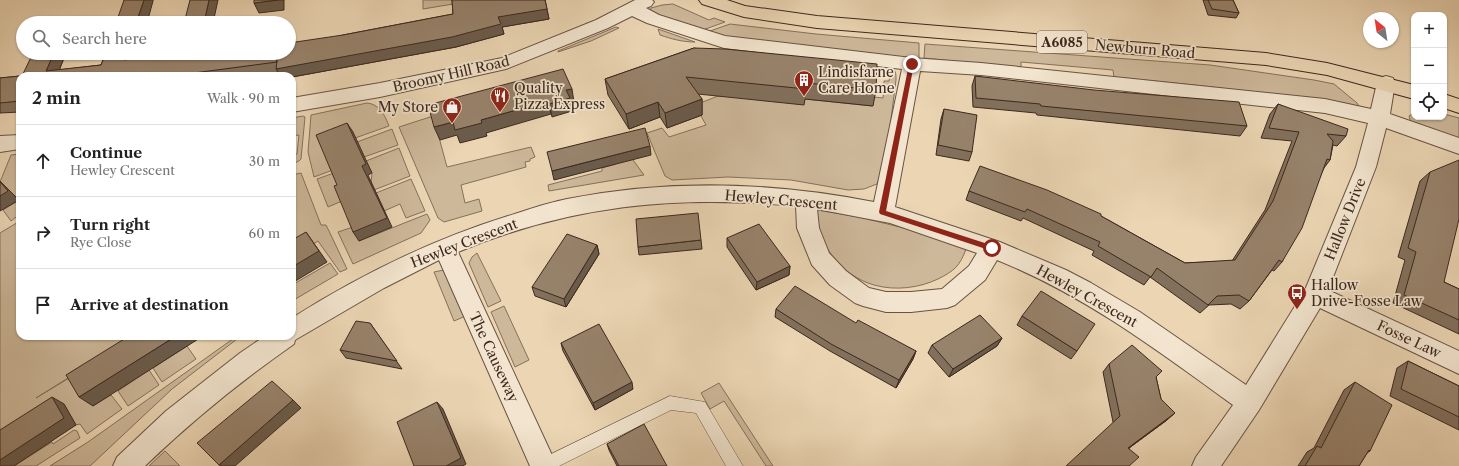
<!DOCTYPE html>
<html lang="en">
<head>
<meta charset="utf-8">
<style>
  :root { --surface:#fff; --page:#f6f6f6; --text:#222; --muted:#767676; --line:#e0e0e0 }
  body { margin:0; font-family:"Libre Caslon Text",serif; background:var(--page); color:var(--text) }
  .controls { position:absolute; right:12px; top:12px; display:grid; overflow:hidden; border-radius:8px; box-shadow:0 1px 3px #0004 }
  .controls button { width:36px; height:36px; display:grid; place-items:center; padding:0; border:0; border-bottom:1px solid var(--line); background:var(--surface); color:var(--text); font:20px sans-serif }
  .compass { position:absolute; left:1363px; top:12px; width:36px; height:36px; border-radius:50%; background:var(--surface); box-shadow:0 1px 3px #0004; rotate:330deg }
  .stop { position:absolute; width:12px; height:12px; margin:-9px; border:3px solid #8f2418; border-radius:50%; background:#fff }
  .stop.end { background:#8f2418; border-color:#fff; box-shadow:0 1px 4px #0008 }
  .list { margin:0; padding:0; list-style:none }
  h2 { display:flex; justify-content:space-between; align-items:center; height:52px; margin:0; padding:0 16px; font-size:17px }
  h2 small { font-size:13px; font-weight:400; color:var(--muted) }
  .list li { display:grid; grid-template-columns:26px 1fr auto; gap:12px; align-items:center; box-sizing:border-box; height:72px; padding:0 16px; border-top:1px solid var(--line) }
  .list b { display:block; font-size:15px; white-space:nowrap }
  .list p { margin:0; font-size:13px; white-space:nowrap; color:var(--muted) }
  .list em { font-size:13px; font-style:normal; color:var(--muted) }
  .icon { flex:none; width:22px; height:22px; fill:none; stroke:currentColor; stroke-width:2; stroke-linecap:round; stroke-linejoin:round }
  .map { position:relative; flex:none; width:1459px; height:466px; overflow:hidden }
  .search { position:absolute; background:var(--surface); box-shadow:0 1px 3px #0004; left:16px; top:16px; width:280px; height:44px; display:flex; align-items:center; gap:10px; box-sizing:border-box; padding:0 14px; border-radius:22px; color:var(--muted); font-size:15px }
  .panel { position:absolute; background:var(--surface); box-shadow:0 1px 3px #0004; left:16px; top:72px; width:280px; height:268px; border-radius:12px }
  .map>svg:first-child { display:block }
  .green { fill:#cdb89a; stroke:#85705c }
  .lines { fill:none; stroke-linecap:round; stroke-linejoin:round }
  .lane-casing { stroke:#685343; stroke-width:1 }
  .street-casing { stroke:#685343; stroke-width:2 }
  .primary-casing { stroke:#3d281e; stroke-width:2 }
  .lane { fill:#f2e4ce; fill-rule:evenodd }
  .street { fill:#f2e4ce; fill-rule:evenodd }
  .primary { fill:#ebd5b3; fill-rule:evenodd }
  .wall { fill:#82705c; stroke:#3d281e }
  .shaded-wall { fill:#6a5b4b; stroke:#3d281e }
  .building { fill:#97826b; stroke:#3d281e }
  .route { fill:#8f2418 }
  .labels { text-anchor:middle; stroke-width:3.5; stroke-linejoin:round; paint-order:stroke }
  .shield { fill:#f2e4ce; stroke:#736053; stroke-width:1 }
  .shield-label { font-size:13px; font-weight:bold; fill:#3d281e }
  .street-label { font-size:14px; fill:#3d281e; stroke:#f2e4ce }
  .poi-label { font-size:14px; fill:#3d281e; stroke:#f2e4ce; text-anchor:start }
</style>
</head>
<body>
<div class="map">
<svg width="1459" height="466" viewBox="0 0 1459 466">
  <rect width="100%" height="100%" fill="#ebd5b3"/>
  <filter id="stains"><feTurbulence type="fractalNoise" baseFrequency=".005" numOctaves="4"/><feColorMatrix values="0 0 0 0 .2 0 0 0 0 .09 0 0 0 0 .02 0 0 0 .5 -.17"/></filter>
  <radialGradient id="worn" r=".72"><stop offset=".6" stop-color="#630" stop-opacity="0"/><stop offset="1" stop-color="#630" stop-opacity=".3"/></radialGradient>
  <g class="green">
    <path d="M 423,0 L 477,0 L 423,9 Z"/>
    <path d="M 673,4 L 709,20 L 714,18 L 725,22 L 700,31 L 655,16 L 650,11 L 651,8 L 662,5 Z"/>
    <path d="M 730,24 L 816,34 L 919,43 L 919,59 L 746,41 L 707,32 Z"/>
    <path d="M 616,27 L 619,28 L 591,41 L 558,52 L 558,51 Z"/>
    <path d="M 658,29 L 695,42 C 682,42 672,39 660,35 Z"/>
    <path d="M 925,44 L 1210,65 L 1314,80 L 1334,84 L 1357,103 L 1359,106 L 1359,108 C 1278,93 1196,85 1114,77 L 1113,70 L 1021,62 L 1021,68 L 924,58 Z"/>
    <path d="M 889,68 C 896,69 896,73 896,80 L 885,166 L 877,184 L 864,189 L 848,190 L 791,180 L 728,177 L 672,180 L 665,176 L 647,133 L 662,128 L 669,137 L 706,125 L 695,105 L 718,96 L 805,99 L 872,106 L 873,97 L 883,98 L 884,81 L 889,81 L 890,75 L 887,71 Z"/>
    <path d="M 367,103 C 379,104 385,115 389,126 L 355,138 L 352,132 L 333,170 L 314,177 L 308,152 L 311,115 Z"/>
    <path d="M 1414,113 L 1414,117 L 1444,117 L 1444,114 L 1459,118 L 1459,140 L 1411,123 L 1409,116 Z"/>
    <path d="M 303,116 L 305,117 L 301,159 L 299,161 L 292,164 L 292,155 L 297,154 L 299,135 L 292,136 L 292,118 Z"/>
    <path d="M 430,117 L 434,119 L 447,167 L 531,147 L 535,157 L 530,159 L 530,161 L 525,162 L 526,167 L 461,185 L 465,203 L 479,199 L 482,211 L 444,222 L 438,218 L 399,127 Z"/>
    <path d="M 392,129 L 398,145 L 364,157 L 357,142 Z"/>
    <path d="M 617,138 L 644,175 L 549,191 L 548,185 L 602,171 L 602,168 L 616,164 Z"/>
    <path d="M 399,148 L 410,176 L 374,190 L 371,183 L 372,173 L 366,161 Z"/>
    <path d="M 20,154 L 20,214 L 11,221 L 3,210 L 19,200 L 0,182 L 11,155 Z"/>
    <path d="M 301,173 L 321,225 L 326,225 L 329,231 L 347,269 L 340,272 L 318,241 L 292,256 L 292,175 Z"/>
    <path d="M 334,173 L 342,201 L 328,207 L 317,179 Z"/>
    <path d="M 411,179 L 425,211 L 406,218 L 400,204 L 384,211 L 376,193 Z"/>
    <path d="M 817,210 L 859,217 L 912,230 L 966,249 C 960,266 954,271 938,279 C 919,288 895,291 874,285 C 842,276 816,244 817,210 Z"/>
    <path d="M 427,214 L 430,220 L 421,233 L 353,264 L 338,232 L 353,227 L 359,241 Z"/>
    <path d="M 20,221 L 20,336 L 135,336 L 36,398 L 139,336 L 93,406 L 111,395 L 122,409 L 87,434 L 80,424 L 76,425 L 64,404 L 0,445 L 0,233 Z"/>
    <path d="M 477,253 L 501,301 L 488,307 L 469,263 L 472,257 Z"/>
    <path d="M 330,263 L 338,274 L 292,301 L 292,285 Z"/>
    <path d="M 444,270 L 468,315 L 454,321 L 434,272 Z"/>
    <path d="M 504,306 L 529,360 L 515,367 L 491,312 Z"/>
    <path d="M 237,336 L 241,336 L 172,389 L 90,466 L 50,466 L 88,442 Z"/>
    <path d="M 187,346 L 196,359 L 162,382 L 153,368 Z"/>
    <path d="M 149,370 L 159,385 L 128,406 L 118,391 Z"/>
    <path d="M 719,383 L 773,466 L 766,466 L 724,401 L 710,409 L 701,393 Z"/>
    <path d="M 74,430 L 77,431 L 80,438 L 36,466 L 14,466 L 52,442 L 53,444 Z"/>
    <path d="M 165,451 L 180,466 L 149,466 Z"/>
  </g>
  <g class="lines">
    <defs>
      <path id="lane" d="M 670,396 L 705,402 L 743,466 L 726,466 L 696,413 L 671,410 L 559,466 L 535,466 L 537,461 Z"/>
      <g id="street">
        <path d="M 635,0 L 652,0 L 654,2 L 651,6 L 646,8 L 659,15 L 725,36 L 912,58 L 981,63 L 1325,99 L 1371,109 L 1377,83 L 1379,78 L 1386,76 L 1393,78 L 1395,83 L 1390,114 L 1459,138 L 1459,154 L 1386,128 L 1376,167 L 1328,290 L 1459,351 L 1459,374 L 1320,308 L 1259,410 L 1221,466 L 1192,466 L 1196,457 L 1233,405 C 1157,350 1084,295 997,260 L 985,280 L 955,305 L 947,308 L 911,312 L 886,312 L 863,306 L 855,303 L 830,285 L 812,265 L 797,228 L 796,206 C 675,195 570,205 458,252 L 557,466 L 530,466 L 439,260 L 384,288 L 295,340 L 294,344 C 241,381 192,421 145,466 L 113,466 L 117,457 L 166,411 L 240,353 L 265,336 L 292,336 L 292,318 C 360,275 431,240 508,216 C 527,210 547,203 567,199 C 668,179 773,182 874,202 L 902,69 L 724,48 L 647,23 L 632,16 L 608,28 L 506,69 L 380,97 L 292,112 L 292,98 L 380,83 L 502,58 L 596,20 ZM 920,71 L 981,75 L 1325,113 L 1368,123 L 1356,167 L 1305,290 L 1246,385 L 1140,312 L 1091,283 L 1066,270 L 1000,242 L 895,207 ZM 817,209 L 890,223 L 977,253 L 969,266 L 942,289 L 911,292 L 886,292 L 869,288 L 846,271 L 829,253 L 819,228 Z"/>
        <path d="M 20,135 L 20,149 L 0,152 L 0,136 Z"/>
      </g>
      <g id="primary">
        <path d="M 699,0 L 727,0 L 745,6 L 817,16 L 1266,53 L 1327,63 L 1414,85 L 1414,99 L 1327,75 L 1266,65 L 817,28 L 744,17 L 702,4 Z"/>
        <path d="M 1444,94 L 1459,99 L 1459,113 L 1444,108 Z"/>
      </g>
    </defs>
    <use href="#lane" class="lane-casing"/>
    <use href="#street" class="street-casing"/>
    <use href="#primary" class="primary-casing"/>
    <use href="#lane" class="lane"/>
    <use href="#street" class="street"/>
    <use href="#primary" class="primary"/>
  </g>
  <g class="wall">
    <path d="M 452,0 L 545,0 L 549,19 L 502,27 L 504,34 L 456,47 L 292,77 L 292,76 L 279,72 L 252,76 L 22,76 L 66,53 L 59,70 L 101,65 L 106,53 L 137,53 L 136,58 L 289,53 L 343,35 L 453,14 Z"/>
    <path d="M 1203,0 L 1233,0 L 1239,13 L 1236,18 L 1208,15 Z"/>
    <path d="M 694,48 L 876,90 L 873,106 L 805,99 L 804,105 L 698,94 L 702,99 L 702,115 L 667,128 L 660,117 L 629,129 L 608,95 L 605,79 Z"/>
    <path d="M 20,76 L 20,112 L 0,113 L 0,78 Z"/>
    <path d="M 975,76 L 1247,126 L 1240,136 L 1037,115 L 1036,113 L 973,107 L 972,86 Z"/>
    <path d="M 1278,104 L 1346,136 L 1337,146 L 1333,145 L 1330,160 L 1324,168 L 1282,262 L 1274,271 L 1272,270 L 1249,301 L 1240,309 L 1231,304 L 1209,305 L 1200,313 L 1150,277 L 1144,285 L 1092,255 L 1094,251 L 1023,218 L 1021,221 L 966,200 L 969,191 L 1101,216 L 1185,263 L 1232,261 L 1265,210 L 1292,141 L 1261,138 L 1270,114 Z"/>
    <path d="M 944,109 L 972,152 L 969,161 L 936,155 L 941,119 Z"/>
    <path d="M 1430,172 L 1444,282 L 1459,289 L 1459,334 L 1393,303 L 1405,260 L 1398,257 L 1420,181 Z"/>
    <path d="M 727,238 L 790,266 L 789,275 L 756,290 L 727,247 Z"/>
    <path d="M 701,240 L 702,249 L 639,255 L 638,247 Z"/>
    <path d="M 597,245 L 599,254 L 566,307 L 535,296 L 532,287 Z"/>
    <path d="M 776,309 L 916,351 L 913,359 L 896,388 L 830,351 L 775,317 Z"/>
    <path d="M 1022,316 L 1077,351 L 1071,359 L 1017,325 Z"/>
    <path d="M 370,323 L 402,369 L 346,358 L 340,350 Z"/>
    <path d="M 1002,338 L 997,346 L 949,377 L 928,353 L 932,345 Z"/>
    <path d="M 561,343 L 633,389 L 595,410 L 563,351 Z"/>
    <path d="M 1408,361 L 1459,386 L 1459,430 L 1390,396 L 1397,368 Z"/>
    <path d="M 1109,364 L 1162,371 L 1156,377 L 1161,399 L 1167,420 L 1129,448 L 1129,466 L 1113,422 L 1103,372 Z"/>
    <path d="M 1355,382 L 1370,451 L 1367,453 L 1359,466 L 1298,466 L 1307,452 L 1314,448 L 1344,390 Z"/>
    <path d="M 607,444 L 667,466 L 617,466 L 609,450 Z"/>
  </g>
  <g class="shaded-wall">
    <path d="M 144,0 L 153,0 L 153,1 L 147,23 L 136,23 Z"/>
    <path d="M 209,0 L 218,0 L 213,23 L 204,23 Z"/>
    <path d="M 278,0 L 284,0 L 284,10 L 259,13 L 254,3 Z"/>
    <path d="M 545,0 L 549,19 L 502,27 L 504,34 L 456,47 L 292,77 L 292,76 L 281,76 L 276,69 L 280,68 L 277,62 L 275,53 L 280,53 L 498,17 Z"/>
    <path d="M 54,53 L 66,53 L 57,76 L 46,71 Z"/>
    <path d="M 126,53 L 137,53 L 132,69 L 124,60 Z"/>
    <path d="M 572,89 L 574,102 L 571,103 L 572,111 L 552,117 L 549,104 L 566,90 Z"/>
    <path d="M 702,99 L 702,115 L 667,128 L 665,113 Z"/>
    <path d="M 548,101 L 551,114 L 486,133 L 487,136 L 460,143 L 457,135 L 440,140 L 434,127 L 453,122 L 481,120 Z"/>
    <path d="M 658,102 L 660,117 L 629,129 L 626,114 Z"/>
    <path d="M 347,123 L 353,132 L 372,173 L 368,175 L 392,227 L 359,241 L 353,232 L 362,166 Z"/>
    <path d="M 650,146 L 651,155 L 554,180 L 552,171 Z"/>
    <path d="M 0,181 L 19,200 L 0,211 Z"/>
    <path d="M 306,232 L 327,262 L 292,283 L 292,267 Z"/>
    <path d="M 597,245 L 599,254 L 566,307 L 564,299 Z"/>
    <path d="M 790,266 L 789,275 L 756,290 L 757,282 Z"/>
    <path d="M 176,336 L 203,336 L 93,406 L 79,397 Z"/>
    <path d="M 1002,338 L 997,346 L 949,377 L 953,369 Z"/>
    <path d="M 916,351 L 913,359 L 896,388 L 899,380 Z"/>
    <path d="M 632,382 L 633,389 L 595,410 L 593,403 Z"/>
    <path d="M 52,397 L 64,404 L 76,425 L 14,466 L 0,466 L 0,460 Z"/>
    <path d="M 293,400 L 301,408 L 235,466 L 221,466 L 219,465 Z"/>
    <path d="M 437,402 L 443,409 L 466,464 L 463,466 L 446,466 Z"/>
    <path d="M 1175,413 L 1167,420 L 1121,454 L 1128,448 Z"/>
  </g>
  <g class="building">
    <path d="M 124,0 L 144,0 L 136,23 L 116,23 Z"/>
    <path d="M 190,0 L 209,0 L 204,23 L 184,23 Z"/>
    <path d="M 254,0 L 278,0 L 254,3 Z"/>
    <path d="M 452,0 L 545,0 L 547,9 L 498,17 L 501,24 L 452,37 L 276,69 L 278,53 L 289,53 L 289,43 L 343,35 L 453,14 Z"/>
    <path d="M 1208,0 L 1233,0 L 1239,13 L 1212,9 Z"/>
    <path d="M 48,18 L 60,23 L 46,23 Z"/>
    <path d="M 694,48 L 725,49 L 877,64 L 876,90 L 807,83 L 806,89 L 686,77 L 702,99 L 665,113 L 658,102 L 626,114 L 605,79 Z"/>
    <path d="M 33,53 L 54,53 L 46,71 L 101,65 L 106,53 L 126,53 L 124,60 L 174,53 L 275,53 L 277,62 L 171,76 L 22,76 Z"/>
    <path d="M 563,69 L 572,89 L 566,90 L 570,98 L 549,104 L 548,101 L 481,120 L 482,123 L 455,130 L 453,122 L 434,127 L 428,105 Z"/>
    <path d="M 20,76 L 20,101 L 0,103 L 0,78 Z"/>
    <path d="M 975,76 L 1094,90 L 1239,102 L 1247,126 L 1041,106 L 1040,104 L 976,98 Z"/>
    <path d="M 1278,104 L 1348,129 L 1346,136 L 1327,134 L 1333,141 L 1330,160 L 1327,159 L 1302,228 L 1282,262 L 1279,260 L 1249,301 L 1239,295 L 1217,296 L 1208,305 L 1157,268 L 1151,277 L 1098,246 L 1100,242 L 1027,209 L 1025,212 L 969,191 L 980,166 L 1047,190 L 1101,214 L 1101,216 L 1185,263 L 1235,260 L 1273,201 L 1299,132 L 1269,128 Z"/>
    <path d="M 944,109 L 977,115 L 972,152 L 938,145 Z"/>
    <path d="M 347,123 L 366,164 L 362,166 L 387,218 L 353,232 L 334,186 L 337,185 L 316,135 Z"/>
    <path d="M 645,128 L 650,146 L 552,171 L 547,152 Z"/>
    <path d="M 1459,160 L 1459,219 L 1444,282 L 1459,289 L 1459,320 L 1404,295 L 1416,252 L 1408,248 L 1430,172 Z"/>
    <path d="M 0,182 L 8,191 L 0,196 Z"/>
    <path d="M 698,213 L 701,240 L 638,247 L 636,219 Z"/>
    <path d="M 759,224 L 790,266 L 757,282 L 727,238 Z"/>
    <path d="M 306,232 L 319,251 L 292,267 L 292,240 Z"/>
    <path d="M 567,234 L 597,245 L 564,299 L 532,287 Z"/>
    <path d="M 795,286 L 856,323 L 858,320 L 916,351 L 899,380 L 831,344 L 776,309 Z"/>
    <path d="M 1041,291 L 1095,324 L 1077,351 L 1022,316 Z"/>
    <path d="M 980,315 L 1002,338 L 953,369 L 932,345 Z"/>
    <path d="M 356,321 L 370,323 L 397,361 L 340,350 Z"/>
    <path d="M 599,324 L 632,382 L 593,403 L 561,343 Z"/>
    <path d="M 129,336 L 176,336 L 79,397 L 66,375 Z"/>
    <path d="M 1132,345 L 1162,371 L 1156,377 L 1161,399 L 1175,413 L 1128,448 L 1139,457 L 1129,466 L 1066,466 L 1120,416 L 1109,364 Z"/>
    <path d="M 1408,361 L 1459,386 L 1459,417 L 1401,389 Z"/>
    <path d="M 272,381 L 293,400 L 219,465 L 197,443 Z"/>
    <path d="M 1355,382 L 1392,405 L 1370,451 L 1369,450 L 1359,466 L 1305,466 L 1317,446 L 1321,448 Z"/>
    <path d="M 52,397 L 64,418 L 0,460 L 0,430 Z"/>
    <path d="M 437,402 L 461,458 L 446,466 L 414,466 L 397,422 Z"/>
    <path d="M 644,424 L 667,466 L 619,466 L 607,444 Z"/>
  </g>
  <path class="route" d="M 912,62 L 914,64 L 886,211 L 994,246 L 994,250 L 992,251 L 880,214 L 879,212 L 909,64 Z"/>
  <defs>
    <symbol id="building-pin" viewBox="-11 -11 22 30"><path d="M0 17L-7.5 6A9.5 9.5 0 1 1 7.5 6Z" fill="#8f2418" stroke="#f2e4ce"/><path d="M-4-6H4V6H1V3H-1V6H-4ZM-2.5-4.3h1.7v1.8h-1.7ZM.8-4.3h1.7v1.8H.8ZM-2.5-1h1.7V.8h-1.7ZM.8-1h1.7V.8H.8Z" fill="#fff"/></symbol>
    <symbol id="restaurant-pin" viewBox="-11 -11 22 30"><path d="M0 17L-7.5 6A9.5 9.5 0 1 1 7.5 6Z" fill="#8f2418" stroke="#f2e4ce"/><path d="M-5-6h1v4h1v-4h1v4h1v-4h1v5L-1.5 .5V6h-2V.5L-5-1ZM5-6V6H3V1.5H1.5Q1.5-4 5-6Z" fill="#fff"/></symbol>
    <symbol id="shop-pin" viewBox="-11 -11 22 30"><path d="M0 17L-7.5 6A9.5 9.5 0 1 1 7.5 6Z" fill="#8f2418" stroke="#f2e4ce"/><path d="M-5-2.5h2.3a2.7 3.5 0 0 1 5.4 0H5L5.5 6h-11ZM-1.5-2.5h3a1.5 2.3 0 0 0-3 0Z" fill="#fff"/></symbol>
    <symbol id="bus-pin" viewBox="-11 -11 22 30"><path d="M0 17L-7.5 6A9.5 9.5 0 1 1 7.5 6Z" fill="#8f2418" stroke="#f2e4ce"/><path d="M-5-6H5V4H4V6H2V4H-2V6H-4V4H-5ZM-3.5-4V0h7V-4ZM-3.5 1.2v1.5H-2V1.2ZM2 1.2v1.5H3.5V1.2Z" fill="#fff"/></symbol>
  </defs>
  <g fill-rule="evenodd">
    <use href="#building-pin" x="793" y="69" width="22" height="30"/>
    <use href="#restaurant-pin" x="489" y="85" width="22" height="30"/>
    <use href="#shop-pin" x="441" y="96" width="22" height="30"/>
    <use href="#bus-pin" x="1286" y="282" width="22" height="30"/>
  </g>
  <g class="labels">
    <rect class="shield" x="1037" y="31" width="50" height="22" rx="3"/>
    <g class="shield-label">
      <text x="1062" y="47">A6085</text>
    </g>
    <g class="street-label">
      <text transform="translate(1145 49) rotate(5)" y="5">Newburn Road</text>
      <text transform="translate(451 74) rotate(-13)" y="5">Broomy Hill Road</text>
      <text transform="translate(781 200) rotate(5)" y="5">Hewley Crescent</text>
      <text transform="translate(1345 219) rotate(-68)" y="5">Hallow Drive</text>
      <text transform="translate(464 243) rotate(-21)" y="5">Hewley Crescent</text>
      <text transform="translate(1087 296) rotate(29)" y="5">Hewley Crescent</text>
      <text transform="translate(1409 339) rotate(25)" y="5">Fosse Law</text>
      <text transform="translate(494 357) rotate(65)" y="5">The Causeway</text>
    </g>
    <g class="poi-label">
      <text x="818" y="77">Lindisfarne<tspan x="818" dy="16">Care Home</tspan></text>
      <text x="514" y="93">Quality<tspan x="514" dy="16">Pizza Express</tspan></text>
      <text x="438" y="112" text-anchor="end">My Store</text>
      <text x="1311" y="290">Hallow<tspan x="1311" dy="16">Drive-Fosse Law</tspan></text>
    </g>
  </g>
  <rect width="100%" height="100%" filter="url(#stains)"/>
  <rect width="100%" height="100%" fill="url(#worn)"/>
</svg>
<div class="controls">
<button>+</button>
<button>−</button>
<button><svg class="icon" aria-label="locate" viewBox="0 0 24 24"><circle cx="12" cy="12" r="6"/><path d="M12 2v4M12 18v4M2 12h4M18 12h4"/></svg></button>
</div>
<svg class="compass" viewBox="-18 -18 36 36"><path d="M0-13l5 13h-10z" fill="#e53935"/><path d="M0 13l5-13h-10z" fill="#767676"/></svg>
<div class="stop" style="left:992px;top:248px"></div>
<div class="stop end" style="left:912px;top:64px"></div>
<div class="search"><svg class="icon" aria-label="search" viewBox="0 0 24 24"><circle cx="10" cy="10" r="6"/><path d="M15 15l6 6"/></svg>Search here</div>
<section class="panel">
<h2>2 min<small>Walk · 90 m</small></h2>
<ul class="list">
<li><svg class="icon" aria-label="ahead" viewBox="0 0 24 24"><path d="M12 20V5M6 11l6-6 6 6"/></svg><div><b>Continue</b><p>Hewley Crescent</p></div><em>30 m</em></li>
<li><svg class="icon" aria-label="right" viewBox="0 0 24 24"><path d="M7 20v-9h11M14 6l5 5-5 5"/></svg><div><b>Turn right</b><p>Rye Close</p></div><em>60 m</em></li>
<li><svg class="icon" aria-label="arrive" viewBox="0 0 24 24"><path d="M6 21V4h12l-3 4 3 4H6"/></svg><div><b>Arrive at destination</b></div></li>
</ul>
</section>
</div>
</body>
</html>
